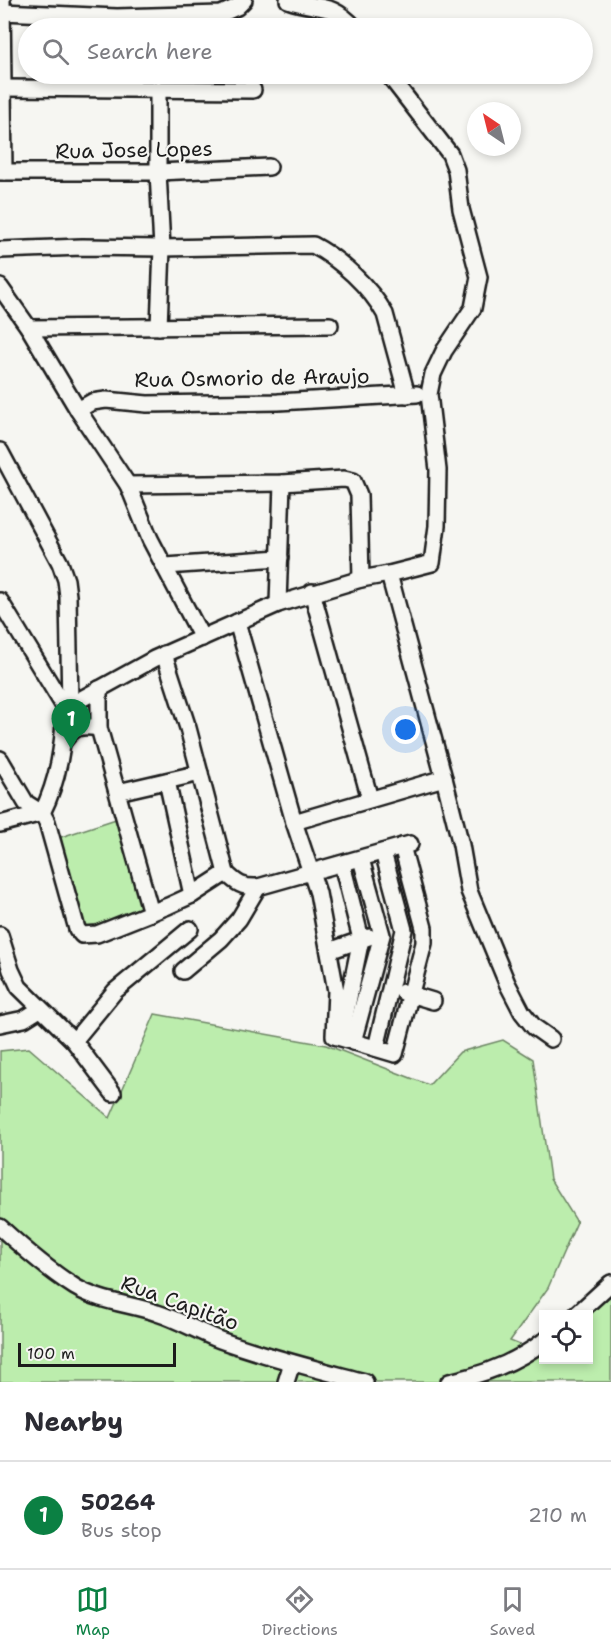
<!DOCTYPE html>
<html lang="en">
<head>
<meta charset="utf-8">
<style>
  :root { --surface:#fff; --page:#f2f2f3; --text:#2b2b33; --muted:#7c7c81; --line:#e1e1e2; --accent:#0b8043 }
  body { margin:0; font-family:"Shantell Sans",sans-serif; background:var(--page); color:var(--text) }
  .controls { position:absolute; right:18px; bottom:18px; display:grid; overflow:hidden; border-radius:0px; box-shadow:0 3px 9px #0003 }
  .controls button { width:54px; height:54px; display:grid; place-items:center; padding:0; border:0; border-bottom:2px solid var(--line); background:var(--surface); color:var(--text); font:30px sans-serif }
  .compass { position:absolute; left:467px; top:102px; width:54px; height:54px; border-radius:50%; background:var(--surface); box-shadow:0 3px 9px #0003; rotate:325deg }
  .scale { position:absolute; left:18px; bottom:15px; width:158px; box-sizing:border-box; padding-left:6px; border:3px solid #1c1c1c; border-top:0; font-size:16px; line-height:21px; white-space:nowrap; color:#1c1c1c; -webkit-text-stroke:4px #f6f6f2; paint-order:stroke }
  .you { position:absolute; left:406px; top:730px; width:21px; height:21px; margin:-15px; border:4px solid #fff; border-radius:50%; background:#1a73e8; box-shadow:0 0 0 9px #1a73e833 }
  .badge { display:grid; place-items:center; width:39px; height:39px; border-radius:50%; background:var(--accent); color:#fff; font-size:20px; font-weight:700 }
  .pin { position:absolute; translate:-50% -50px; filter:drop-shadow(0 2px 3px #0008) }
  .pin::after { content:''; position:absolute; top:32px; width:21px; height:18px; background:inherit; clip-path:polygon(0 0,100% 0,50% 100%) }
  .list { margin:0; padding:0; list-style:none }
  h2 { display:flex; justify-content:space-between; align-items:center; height:78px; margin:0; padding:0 24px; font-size:26px }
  h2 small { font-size:20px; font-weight:400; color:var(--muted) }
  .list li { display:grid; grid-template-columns:39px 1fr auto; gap:18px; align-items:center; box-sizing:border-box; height:108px; padding:0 24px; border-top:2px solid var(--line) }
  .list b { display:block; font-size:22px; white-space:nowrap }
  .list p { margin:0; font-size:20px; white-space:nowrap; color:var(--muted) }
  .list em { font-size:20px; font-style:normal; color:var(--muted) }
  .icon { flex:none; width:33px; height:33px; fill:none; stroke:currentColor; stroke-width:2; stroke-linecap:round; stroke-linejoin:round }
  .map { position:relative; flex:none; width:611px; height:1382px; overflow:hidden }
  .search { position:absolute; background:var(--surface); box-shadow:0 3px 9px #0003; left:18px; right:18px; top:18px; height:66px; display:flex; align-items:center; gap:15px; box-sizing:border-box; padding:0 21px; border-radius:33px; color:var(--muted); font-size:22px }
  .sheet { height:186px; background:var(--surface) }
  nav { display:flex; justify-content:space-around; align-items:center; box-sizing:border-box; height:84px; border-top:2px solid var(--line); background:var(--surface); font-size:16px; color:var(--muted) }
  nav a { display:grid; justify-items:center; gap:3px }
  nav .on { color:var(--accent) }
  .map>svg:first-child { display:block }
  .green { fill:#bcedad; stroke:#6c8464; stroke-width:1.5 }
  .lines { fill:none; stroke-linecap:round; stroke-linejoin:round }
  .minor-casing { stroke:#1c1c1c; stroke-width:20 }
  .minor { stroke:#f6f6f2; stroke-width:15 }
  .labels { text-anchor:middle; stroke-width:4.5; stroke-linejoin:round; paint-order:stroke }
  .street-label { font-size:21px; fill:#1c1c1c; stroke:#f6f6f2 }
</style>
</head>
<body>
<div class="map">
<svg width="611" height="1382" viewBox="0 0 611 1382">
  <rect width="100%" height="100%" fill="#f6f6f2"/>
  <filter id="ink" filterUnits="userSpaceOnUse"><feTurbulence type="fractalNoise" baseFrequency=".0167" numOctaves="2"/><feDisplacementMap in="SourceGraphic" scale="12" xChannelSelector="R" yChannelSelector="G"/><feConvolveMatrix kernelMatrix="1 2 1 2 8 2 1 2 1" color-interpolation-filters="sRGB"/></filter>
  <g filter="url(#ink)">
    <g class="green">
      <path d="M 119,818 L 144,909 L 86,929 L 58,838 Z"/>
      <path d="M 155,1014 L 326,1045 L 429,1085 L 460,1052 L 503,1040 L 533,1059 L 550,1179 L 577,1222 L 548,1288 L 510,1341 L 530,1349 L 543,1338 L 544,1360 L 588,1360 L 588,1314 L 575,1314 L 611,1282 L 611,1382 L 0,1382 L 0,1051 L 29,1048 L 110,1118 Z"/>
    </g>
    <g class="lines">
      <defs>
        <g id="minor">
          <path d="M 2,0 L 4,172"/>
          <path d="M 288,0 C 318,11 330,0 355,28"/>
          <path d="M 2,12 L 117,17 L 221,14 L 237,7 L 244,0"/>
          <path d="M 2,88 L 253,90"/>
          <path d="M 158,89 L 158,172 L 162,248 L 159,327"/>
          <path d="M 0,172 L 158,172 L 269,167"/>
          <path d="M 0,250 L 82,247 L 162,248 L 313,245 C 340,259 370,287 385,314 L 407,395"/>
          <path d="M 0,287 L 29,328 L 78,410 L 128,485 L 150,539 L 202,638"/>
          <path d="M 29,328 L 330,325"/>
          <path d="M 78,410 L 92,402 L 106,400 L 147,404 L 278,402 L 417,394"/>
          <path d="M 0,451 L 60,563 L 66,580 L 68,596 L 70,706"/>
          <path d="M 128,485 L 282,483 L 344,479 L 353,481 L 359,495 L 361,579"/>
          <path d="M 166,566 L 280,558"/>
          <path d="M 312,592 L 370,799"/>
          <path d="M 0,601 L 65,708"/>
          <path d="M 278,604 L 282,483"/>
          <path d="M 237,622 L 294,822 L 318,893 L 336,991 L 334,1036 L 395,1054 L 424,943 L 424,928 L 402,846"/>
          <path d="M 164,654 L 188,728 L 226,873 C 236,883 243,888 258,887 L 410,844"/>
          <path d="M 99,689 L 99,728 L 151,913"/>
          <path d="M 65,708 L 154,659 L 278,604 L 361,579 L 389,574 L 432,563 L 437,526 L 438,470 L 429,394 L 433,374 L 444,351 L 473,308 L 479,277 L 461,209 L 456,170 L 450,154 L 388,74"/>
          <path d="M 63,742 C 75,726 79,725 99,728"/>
          <path d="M 0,759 L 26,803 L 42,813 L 47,822 L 77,929 L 82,935 L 97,934 L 168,906 L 192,895 L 226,873"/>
          <path d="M 444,778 L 461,845 L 469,891 L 507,983 L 522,1012 L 534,1027 L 551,1039"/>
          <path d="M 167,781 L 192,895"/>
          <path d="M 118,792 L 200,773"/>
          <path d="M 294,822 L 444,778 L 389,574"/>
          <path d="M 0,824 L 42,813 C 59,779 63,746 65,708"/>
          <path d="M 0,935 L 11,970 L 19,987 L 74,1041 L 113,1093"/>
          <path d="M 329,951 L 369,937"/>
          <path d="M 183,971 L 221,939 L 239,919 L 258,887"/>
          <path d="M 403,992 L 433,1001"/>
          <path d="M 0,1024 L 24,1019 L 40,1009"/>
          <path d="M 342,1031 L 361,939 L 342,864"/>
          <path d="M 74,1041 L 115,991 L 190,929"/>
          <path d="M 353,1042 L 382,935 L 361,859"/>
          <path d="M 376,1048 L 404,930 L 383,852"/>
          <path d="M 0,1227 C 24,1249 48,1270 75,1287 C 100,1302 131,1304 157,1313 C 179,1320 199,1332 220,1340 C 267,1357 316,1369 365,1382"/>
          <path d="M 577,1314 L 611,1283"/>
          <path d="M 286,1382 L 292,1363"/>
          <path d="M 449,1382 C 482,1375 517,1362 544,1341"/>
        </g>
      </defs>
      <use href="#minor" class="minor-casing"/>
      <use href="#minor" class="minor"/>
    </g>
  </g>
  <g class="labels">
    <g class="street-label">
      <text transform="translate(134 150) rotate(-1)" y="7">Rua Jose Lopes</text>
      <text transform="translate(252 378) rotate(-1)" y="7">Rua Osmorio de Araujo</text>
      <text transform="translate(180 1303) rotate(20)" y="7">Rua Capitão</text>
    </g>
  </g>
</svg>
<div class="controls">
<button><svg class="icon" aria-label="locate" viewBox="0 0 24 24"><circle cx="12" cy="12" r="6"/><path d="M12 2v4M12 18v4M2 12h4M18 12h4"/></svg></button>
</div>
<svg class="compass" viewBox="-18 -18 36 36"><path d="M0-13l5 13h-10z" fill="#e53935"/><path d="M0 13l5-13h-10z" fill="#7c7c81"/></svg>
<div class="scale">100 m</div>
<div class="you"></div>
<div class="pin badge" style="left:71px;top:749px">1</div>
<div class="search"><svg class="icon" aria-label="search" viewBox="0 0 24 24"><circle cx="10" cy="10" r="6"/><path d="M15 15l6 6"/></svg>Search here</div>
</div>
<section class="sheet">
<h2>Nearby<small></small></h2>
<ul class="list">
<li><span class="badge">1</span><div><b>50264</b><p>Bus stop</p></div><em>210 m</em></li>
</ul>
</section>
<nav>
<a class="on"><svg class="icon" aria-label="map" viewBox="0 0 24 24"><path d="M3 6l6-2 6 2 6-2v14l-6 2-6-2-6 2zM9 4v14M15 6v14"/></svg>Map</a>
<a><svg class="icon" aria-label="directions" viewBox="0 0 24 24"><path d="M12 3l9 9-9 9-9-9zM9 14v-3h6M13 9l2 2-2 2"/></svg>Directions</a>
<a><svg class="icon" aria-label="saved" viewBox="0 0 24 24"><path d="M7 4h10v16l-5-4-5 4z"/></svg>Saved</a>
</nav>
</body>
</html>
